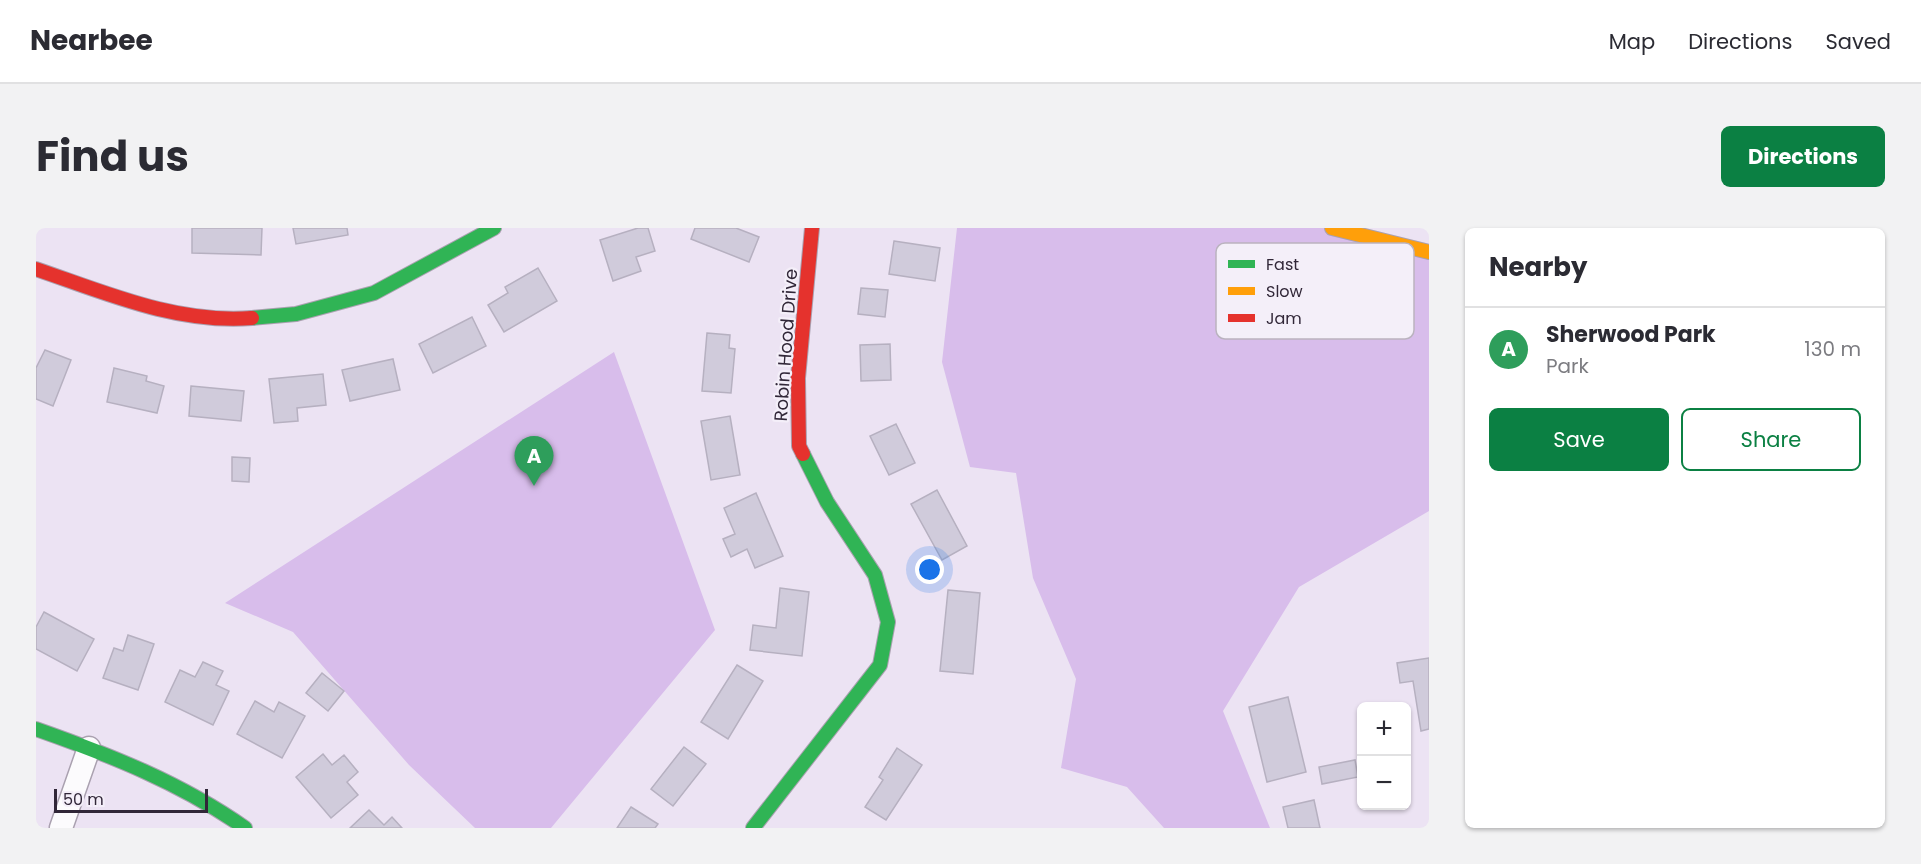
<!DOCTYPE html>
<html lang="en">
<head>
<meta charset="utf-8">
<style>
  :root { --surface:#fff; --page:#f2f2f3; --text:#2b2b33; --muted:#7c7c81; --line:#e1e1e2; --accent:#0b8043 }
  body { margin:0; font-family:Poppins,sans-serif; background:var(--page); color:var(--text) }
  .controls { position:absolute; right:18px; bottom:18px; display:grid; overflow:hidden; border-radius:9px; box-shadow:0 2px 4px #0004 }
  .controls button { width:54px; height:54px; display:grid; place-items:center; padding:0; border:0; border-bottom:2px solid var(--line); background:var(--surface); color:var(--text); font:30px sans-serif }
  .scale { position:absolute; left:18px; bottom:15px; width:154px; box-sizing:border-box; padding-left:6px; border:3px solid #312738; border-top:0; font-size:16px; line-height:21px; white-space:nowrap; color:#312738; -webkit-text-stroke:4px #f4eff9; paint-order:stroke }
  .you { position:absolute; left:894px; top:342px; width:21px; height:21px; margin:-15px; border:4px solid #fff; border-radius:50%; background:#1a73e8; box-shadow:0 0 0 9px #1a73e833 }
  .badge { display:grid; place-items:center; width:39px; height:39px; border-radius:50%; background:var(--accent); color:#fff; font-size:20px; font-weight:700 }
  .pin { position:absolute; translate:-50% -50px; filter:drop-shadow(0 2px 3px #0008) }
  .pin::after { content:''; position:absolute; top:32px; width:21px; height:18px; background:inherit; clip-path:polygon(0 0,100% 0,50% 100%) }
  .list { margin:0; padding:0; list-style:none }
  h2 { display:flex; justify-content:space-between; align-items:center; height:78px; margin:0; padding:0 24px; font-size:26px }
  h2 small { font-size:20px; font-weight:400; color:var(--muted) }
  .list li { display:grid; grid-template-columns:39px 1fr auto; gap:18px; align-items:center; box-sizing:border-box; height:84px; padding:0 24px; border-top:2px solid var(--line) }
  .list b { display:block; font-size:22px; white-space:nowrap }
  .list p { margin:0; font-size:20px; white-space:nowrap; color:var(--muted) }
  .list em { font-size:20px; font-style:normal; color:var(--muted) }
  .actions { display:flex; gap:12px; padding:18px 24px }
  .actions a { flex:1; padding:14px 0; border:2px solid var(--accent); border-radius:9px; text-align:center; font-size:21px; color:var(--accent) }
  .actions .main { background:var(--accent); color:#fff }
  .map { position:relative; flex:none; width:1393px; height:600px; overflow:hidden; border-radius:9px }
  header { display:flex; align-items:center; gap:36px; box-sizing:border-box; height:84px; padding:0 30px; background:var(--surface); border-bottom:2px solid var(--line) }
  header strong { font-size:28px }
  nav { display:flex; gap:33px; margin-inline-start:auto; font-size:21px }
  .intro { display:flex; align-items:center; justify-content:space-between; box-sizing:border-box; height:144px; padding:0 36px }
  h1 { margin:0; font-size:42px }
  .button { padding:15px 27px; border-radius:9px; background:var(--accent); color:#fff; font-size:21px; font-weight:700 }
  main { display:flex; gap:36px; padding:0 36px }
  aside { flex:1; background:var(--surface); border-radius:9px; box-shadow:0 2px 4px #0004 }
  .map>svg:first-child { display:block }
  .green { fill:#d8bdeb }
  .building { fill:#d0cbdb; stroke:#b6b0c0; stroke-width:1.5 }
  .lines { fill:none; stroke-linecap:round; stroke-linejoin:round }
  .street-casing { stroke:#aaa1b0; stroke-width:25 }
  .fast-casing { stroke:#aaa1b0; stroke-width:16 }
  .slow-casing { stroke:#aaa1b0; stroke-width:16 }
  .jam-casing { stroke:#aaa1b0; stroke-width:16 }
  .street { stroke:#fcfbfd; stroke-width:22 }
  .fast { stroke:#30b455; stroke-width:14 }
  .slow { stroke:#ff9f0a; stroke-width:14 }
  .jam { stroke:#e5322d; stroke-width:14 }
  .labels { text-anchor:middle; stroke-width:4.5; stroke-linejoin:round; paint-order:stroke }
  .street-label { font-size:18px; fill:#312738; stroke:#f4eff9 }
  .key { fill:#f4eff9; stroke:#bab3bf; stroke-width:1.5 }
  .key-label { font-size:16px; fill:#312738 }
</style>
</head>
<body>
<header>
<strong>Nearbee</strong>
<nav><a>Map</a><a>Directions</a><a>Saved</a></nav>
</header>
<div class="intro"><h1>Find us</h1><a class="button">Directions</a></div>
<main>
<div class="map">
<svg width="1393" height="600" viewBox="0 0 1393 600">
  <rect width="100%" height="100%" fill="#ece3f3"/>
  <g class="green">
    <path d="M 921,0 L 1296,0 L 1393,24 L 1393,283 L 1263,359 L 1187,483 L 1234,600 L 1128,600 L 1091,559 L 1025,540 L 1040,451 L 997,350 L 980,245 L 934,239 L 906,134 Z"/>
    <path d="M 578,124 L 679,402 L 515,600 L 439,600 L 373,537 L 257,404 L 189,375 Z"/>
  </g>
  <g class="building">
    <path d="M 156,0 L 226,0 L 225,27 L 156,25 Z"/>
    <path d="M 257,0 L 311,0 L 312,7 L 260,16 Z"/>
    <path d="M 602,0 L 612,0 L 619,23 L 600,29 L 605,43 L 577,53 L 564,12 Z"/>
    <path d="M 659,0 L 700,0 L 723,9 L 713,34 L 655,11 Z"/>
    <path d="M 858,13 L 904,20 L 899,53 L 853,46 Z"/>
    <path d="M 502,40 L 521,73 L 468,104 L 452,77 L 472,65 L 469,59 Z"/>
    <path d="M 825,60 L 852,62 L 849,89 L 822,86 Z"/>
    <path d="M 436,89 L 450,118 L 397,145 L 383,116 Z"/>
    <path d="M 671,105 L 694,107 L 693,120 L 699,121 L 695,165 L 666,163 Z"/>
    <path d="M 854,116 L 855,152 L 825,153 L 824,117 Z"/>
    <path d="M 9,122 L 35,132 L 17,178 L 0,171 L 0,140 Z"/>
    <path d="M 357,131 L 364,162 L 314,173 L 306,142 Z"/>
    <path d="M 78,140 L 111,148 L 110,153 L 128,158 L 121,185 L 71,174 Z"/>
    <path d="M 287,146 L 290,177 L 261,180 L 262,193 L 238,195 L 233,151 Z"/>
    <path d="M 155,158 L 208,163 L 205,193 L 153,188 Z"/>
    <path d="M 694,188 L 704,247 L 675,252 L 665,193 Z"/>
    <path d="M 860,196 L 879,235 L 853,247 L 834,208 Z"/>
    <path d="M 196,229 L 214,230 L 213,254 L 196,253 Z"/>
    <path d="M 901,262 L 931,318 L 906,332 L 875,276 Z"/>
    <path d="M 720,265 L 747,328 L 719,340 L 711,321 L 695,329 L 687,311 L 699,306 L 688,280 Z"/>
    <path d="M 744,360 L 773,364 L 766,428 L 714,422 L 717,397 L 740,400 Z"/>
    <path d="M 912,362 L 944,365 L 937,446 L 904,443 Z"/>
    <path d="M 8,384 L 58,411 L 41,443 L 0,421 L 0,399 Z"/>
    <path d="M 92,407 L 118,416 L 102,462 L 67,450 L 78,420 L 87,423 Z"/>
    <path d="M 1393,430 L 1393,501 L 1385,503 L 1377,453 L 1364,455 L 1361,435 Z"/>
    <path d="M 167,434 L 187,443 L 180,457 L 193,463 L 177,497 L 129,474 L 144,442 L 159,449 Z"/>
    <path d="M 701,437 L 727,453 L 692,511 L 665,494 Z"/>
    <path d="M 286,445 L 308,463 L 292,483 L 270,465 Z"/>
    <path d="M 1252,469 L 1270,544 L 1231,554 L 1213,479 Z"/>
    <path d="M 219,473 L 238,484 L 243,474 L 269,488 L 246,530 L 201,506 Z"/>
    <path d="M 648,519 L 670,536 L 637,578 L 615,561 Z"/>
    <path d="M 861,520 L 886,537 L 850,592 L 829,579 L 847,552 L 843,549 Z"/>
    <path d="M 287,526 L 296,537 L 308,527 L 322,544 L 311,554 L 322,567 L 295,590 L 260,549 Z"/>
    <path d="M 1319,532 L 1322,549 L 1286,556 L 1283,539 Z"/>
    <path d="M 1278,572 L 1284,600 L 1252,600 L 1247,579 Z"/>
    <path d="M 595,579 L 622,596 L 619,600 L 581,600 Z"/>
    <path d="M 333,582 L 348,597 L 356,589 L 366,600 L 314,600 Z"/>
  </g>
  <g class="lines">
    <defs>
      <path id="street" d="M 25,600 L 53,520"/>
      <g id="fast">
        <path d="M 216,90 L 260,86 L 338,65 L 458,0"/>
        <path d="M 0,501 C 74,527 145,555 209,600"/>
        <path d="M 717,600 L 844,437 L 852,394 L 839,347 L 791,274 L 767,226"/>
      </g>
      <path id="slow" d="M 1296,0 L 1393,24"/>
      <g id="jam">
        <path d="M 0,41 C 70,65 141,96 216,90"/>
        <path d="M 767,226 L 763,218 L 762,150 L 776,0"/>
      </g>
    </defs>
    <use href="#street" class="street-casing"/>
    <use href="#fast" class="fast-casing"/>
    <use href="#slow" class="slow-casing"/>
    <use href="#jam" class="jam-casing"/>
    <use href="#street" class="street"/>
    <use href="#fast" class="fast"/>
    <use href="#slow" class="slow"/>
    <use href="#jam" class="jam"/>
  </g>
  <g class="labels">
    <g class="street-label">
      <text transform="translate(750 117) rotate(-86)" y="6">Robin Hood Drive</text>
    </g>
  </g>
  <rect x="1180" y="15" width="198" height="96" rx="9" class="key"/>
  <rect x="1192" y="32" width="27" height="8" fill="#30b455"/>
  <rect x="1192" y="59" width="27" height="8" fill="#ff9f0a"/>
  <rect x="1192" y="86" width="27" height="8" fill="#e5322d"/>
  <g class="key-label">
    <text x="1230" y="42">Fast</text>
    <text x="1230" y="69">Slow</text>
    <text x="1230" y="96">Jam</text>
  </g>
</svg>
<div class="controls">
<button>+</button>
<button>−</button>
</div>
<div class="scale">50 m</div>
<div class="you"></div>
<div class="pin badge" style="left:498px;top:258px;background:#2e9e5b">A</div>
</div>
<aside>
<h2>Nearby<small></small></h2>
<ul class="list">
<li><span class="badge" style="background:#2e9e5b">A</span><div><b>Sherwood Park</b><p>Park</p></div><em>130 m</em></li>
</ul>
<div class="actions"><a class="main">Save</a><a>Share</a></div>
</aside>
</main>
</body>
</html>
